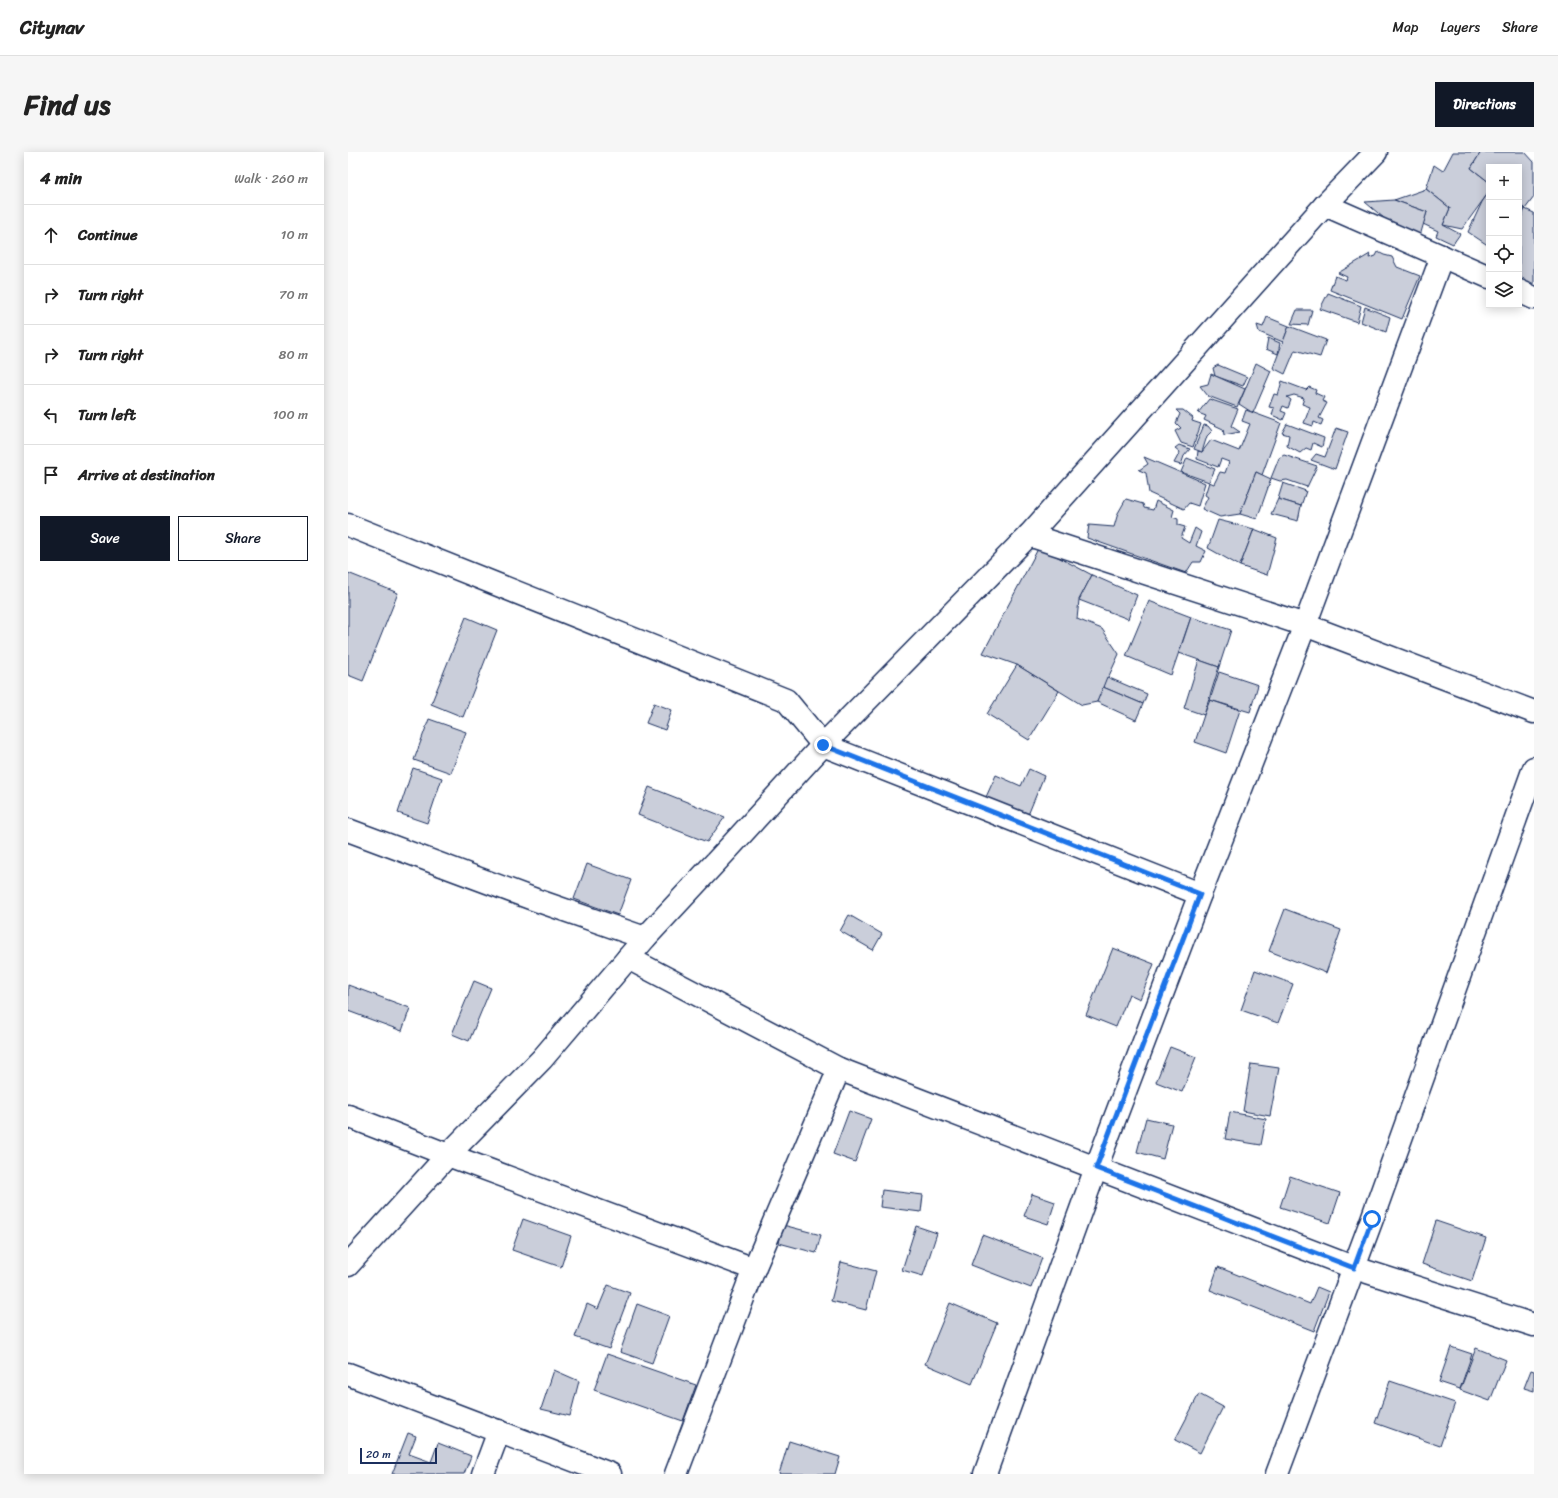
<!DOCTYPE html>
<html lang="en">
<head>
<meta charset="utf-8">
<style>
  :root { --surface:#fff; --page:#f6f6f6; --text:#222; --muted:#767676; --line:#e0e0e0; --accent:#111827 }
  body { margin:0; font-family:Sriracha,sans-serif; background:var(--page); color:var(--text) }
  .controls { position:absolute; right:12px; top:12px; display:grid; overflow:hidden; border-radius:0px; box-shadow:0 2px 10px #0003 }
  .controls button { width:36px; height:36px; display:grid; place-items:center; padding:0; border:0; border-bottom:1px solid var(--line); background:var(--surface); color:var(--text); font:20px sans-serif }
  .scale { position:absolute; left:12px; bottom:10px; width:77px; box-sizing:border-box; padding-left:4px; border:2px solid #1b2f5e; border-top:0; font-size:11px; line-height:14px; white-space:nowrap; color:#1b2f5e; -webkit-text-stroke:3px #fff; paint-order:stroke }
  .stop { position:absolute; width:12px; height:12px; margin:-9px; border:3px solid #1a73e8; border-radius:50%; background:#fff }
  .stop.end { background:#1a73e8; border-color:#fff; box-shadow:0 1px 4px #0008 }
  .list { margin:0; padding:0; list-style:none }
  h2 { display:flex; justify-content:space-between; align-items:center; height:52px; margin:0; padding:0 16px; font-size:17px }
  h2 small { font-size:13px; font-weight:400; color:var(--muted) }
  .list li { display:grid; grid-template-columns:26px 1fr auto; gap:12px; align-items:center; box-sizing:border-box; height:60px; padding:0 16px; border-top:1px solid var(--line) }
  .list b { display:block; font-size:15px; white-space:nowrap }
  .list em { font-size:13px; font-style:normal; color:var(--muted) }
  .actions { display:flex; gap:8px; padding:12px 16px }
  .actions a { flex:1; padding:9px 0; border:1px solid var(--accent); border-radius:0px; text-align:center; font-size:14px; color:var(--accent) }
  .actions .main { background:var(--accent); color:#fff }
  .icon { flex:none; width:22px; height:22px; fill:none; stroke:currentColor; stroke-width:2; stroke-linecap:round; stroke-linejoin:round }
  .map { position:relative; flex:none; width:1186px; height:1322px; overflow:hidden; border-radius:0px }
  header { display:flex; align-items:center; gap:24px; box-sizing:border-box; height:56px; padding:0 20px; background:var(--surface); border-bottom:1px solid var(--line) }
  header strong { font-size:19px }
  nav { display:flex; gap:22px; margin-inline-start:auto; font-size:14px }
  .intro { display:flex; align-items:center; justify-content:space-between; box-sizing:border-box; height:96px; padding:0 24px }
  h1 { margin:0; font-size:28px }
  .button { padding:10px 18px; border-radius:0px; background:var(--accent); color:#fff; font-size:14px; font-weight:700 }
  main { display:flex; gap:24px; padding:0 24px }
  aside { flex:1; background:var(--surface); border-radius:0px; box-shadow:0 2px 10px #0003 }
  .map>svg:first-child { display:block }
  .building { fill:#caceda; stroke:#1b2f5e }
  .lines { fill:none; stroke-linecap:round; stroke-linejoin:round }
  .minor-casing { stroke:#1b2f5e; stroke-width:25 }
  .minor { stroke:#fff; stroke-width:22 }
  .route { stroke:#1a73e8; stroke-width:5 }
</style>
</head>
<body>
<header>
<strong>Citynav</strong>
<nav><a>Map</a><a>Layers</a><a>Share</a></nav>
</header>
<div class="intro"><h1>Find us</h1><a class="button">Directions</a></div>
<main>
<aside>
<h2>4 min<small>Walk · 260 m</small></h2>
<ul class="list">
<li><svg class="icon" aria-label="ahead" viewBox="0 0 24 24"><path d="M12 20V5M6 11l6-6 6 6"/></svg><div><b>Continue</b></div><em>10 m</em></li>
<li><svg class="icon" aria-label="right" viewBox="0 0 24 24"><path d="M7 20v-9h11M14 6l5 5-5 5"/></svg><div><b>Turn right</b></div><em>70 m</em></li>
<li><svg class="icon" aria-label="right" viewBox="0 0 24 24"><path d="M7 20v-9h11M14 6l5 5-5 5"/></svg><div><b>Turn right</b></div><em>80 m</em></li>
<li><svg class="icon" aria-label="left" viewBox="0 0 24 24"><path d="M17 20v-9H6M10 6l-5 5 5 5"/></svg><div><b>Turn left</b></div><em>100 m</em></li>
<li><svg class="icon" aria-label="arrive" viewBox="0 0 24 24"><path d="M6 21V4h12l-3 4 3 4H6"/></svg><div><b>Arrive at destination</b></div></li>
</ul>
<div class="actions"><a class="main">Save</a><a>Share</a></div>
</aside>
<div class="map">
<svg width="1186" height="1322" viewBox="0 0 1186 1322">
  <rect width="100%" height="100%" fill="#fff"/>
  <filter id="ink" filterUnits="userSpaceOnUse"><feTurbulence type="fractalNoise" baseFrequency=".025" numOctaves="2"/><feDisplacementMap in="SourceGraphic" scale="8" xChannelSelector="R" yChannelSelector="G"/><feConvolveMatrix kernelMatrix="1 2 1 2 8 2 1 2 1" color-interpolation-filters="sRGB"/></filter>
  <g filter="url(#ink)">
    <g class="building">
      <path d="M 1105,0 L 1133,0 L 1123,16 L 1141,30 L 1141,40 L 1114,77 L 1095,73 L 1102,56 L 1078,37 L 1086,13 L 1095,19 Z"/>
      <path d="M 1133,0 L 1177,0 L 1186,10 L 1186,45 L 1177,57 L 1171,52 L 1171,15 L 1141,15 L 1141,30 L 1123,16 Z"/>
      <path d="M 1078,37 L 1102,56 L 1095,73 L 1112,82 L 1105,92 L 1088,84 L 1090,79 L 1075,72 L 1079,60 L 1046,48 Z"/>
      <path d="M 1141,40 L 1141,94 L 1120,80 L 1134,50 Z"/>
      <path d="M 1046,48 L 1079,60 L 1072,84 L 1050,78 L 1017,50 Z"/>
      <path d="M 1171,52 L 1177,57 L 1171,70 Z"/>
      <path d="M 1177,57 L 1186,61 L 1186,132 L 1171,124 L 1171,70 Z"/>
      <path d="M 1030,100 L 1036,103 L 1044,105 L 1049,115 L 1072,124 L 1054,167 L 982,138 L 987,124 L 998,128 L 999,125 L 990,121 L 1022,102 L 1021,106 L 1028,104 Z"/>
      <path d="M 980,141 L 1013,154 L 1009,170 L 972,157 Z"/>
      <path d="M 1017,155 L 1042,165 L 1038,180 L 1013,170 Z"/>
      <path d="M 949,158 L 964,158 L 960,173 L 943,172 Z"/>
      <path d="M 919,165 L 941,174 L 935,190 L 911,180 L 909,173 L 915,175 Z"/>
      <path d="M 941,174 L 978,188 L 972,205 L 947,198 L 937,222 L 925,216 Z"/>
      <path d="M 920,186 L 932,191 L 930,202 L 918,197 Z"/>
      <path d="M 908,211 L 923,219 L 905,261 L 891,252 Z"/>
      <path d="M 870,213 L 899,225 L 895,234 L 867,224 L 865,216 Z"/>
      <path d="M 863,222 L 897,237 L 889,255 L 860,244 L 852,234 L 860,232 Z"/>
      <path d="M 934,229 L 958,238 L 961,235 L 968,238 L 967,241 L 976,245 L 974,249 L 979,251 L 971,266 L 975,268 L 973,273 L 966,270 L 965,274 L 956,271 L 962,255 L 954,252 L 956,246 L 946,243 L 939,245 L 943,248 L 940,256 L 935,254 L 933,259 L 938,261 L 935,268 L 924,263 L 926,256 L 921,255 L 926,242 L 930,243 Z"/>
      <path d="M 861,247 L 890,257 L 883,274 L 892,280 L 876,283 L 875,277 L 856,268 L 858,264 L 850,261 Z"/>
      <path d="M 828,258 L 835,258 L 845,266 L 844,269 L 853,272 L 845,295 L 833,291 L 827,279 L 833,276 L 828,271 L 832,262 Z"/>
      <path d="M 898,258 L 933,271 L 914,323 L 908,320 L 892,362 L 872,365 L 854,357 L 860,345 L 857,343 L 861,330 L 866,332 L 872,320 L 877,321 L 881,310 L 873,307 L 870,315 L 849,307 L 850,299 L 854,300 L 863,288 L 891,299 L 902,272 L 894,269 Z"/>
      <path d="M 939,272 L 976,286 L 974,295 L 965,291 L 963,298 L 958,296 L 952,301 L 939,294 L 941,283 L 934,281 Z"/>
      <path d="M 856,273 L 860,274 L 864,279 L 859,284 L 854,300 L 846,297 Z"/>
      <path d="M 988,276 L 1000,280 L 987,317 L 963,308 L 968,302 L 977,305 Z"/>
      <path d="M 831,293 L 842,297 L 836,304 L 833,313 L 826,311 L 832,300 L 827,296 Z"/>
      <path d="M 936,303 L 969,314 L 959,335 L 939,328 L 932,329 L 923,326 L 931,306 Z"/>
      <path d="M 796,305 L 857,331 L 850,354 L 841,351 L 836,357 L 801,341 L 798,321 L 791,318 L 800,312 Z"/>
      <path d="M 839,306 L 867,317 L 861,330 L 833,320 Z"/>
      <path d="M 908,320 L 923,327 L 909,367 L 892,362 Z"/>
      <path d="M 935,331 L 958,339 L 953,354 L 930,347 Z"/>
      <path d="M 778,347 L 795,352 L 796,356 L 805,358 L 808,349 L 826,358 L 824,365 L 830,367 L 830,373 L 837,375 L 833,386 L 841,391 L 847,376 L 853,380 L 848,394 L 858,399 L 853,410 L 845,410 L 838,421 L 739,386 L 741,373 L 766,375 L 770,361 Z"/>
      <path d="M 930,347 L 953,354 L 950,369 L 923,362 Z"/>
      <path d="M 870,368 L 906,377 L 892,414 L 860,396 Z"/>
      <path d="M 906,377 L 929,386 L 919,423 L 892,414 Z"/>
      <path d="M 691,395 L 744,423 L 731,448 L 729,467 L 754,477 L 771,502 L 749,550 L 734,553 L 669,513 L 635,501 Z"/>
      <path d="M 0,421 L 50,441 L 15,529 L 0,523 Z"/>
      <path d="M 744,423 L 789,443 L 780,467 L 731,448 Z"/>
      <path d="M 801,449 L 843,465 L 823,523 L 778,504 Z"/>
      <path d="M 118,465 L 149,478 L 115,565 L 83,552 Z"/>
      <path d="M 843,465 L 883,478 L 871,515 L 831,501 Z"/>
      <path d="M 851,508 L 871,515 L 856,563 L 836,556 Z"/>
      <path d="M 669,513 L 711,539 L 681,588 L 639,562 Z"/>
      <path d="M 871,520 L 910,533 L 902,560 L 862,548 Z"/>
      <path d="M 759,525 L 799,542 L 795,552 L 755,535 Z"/>
      <path d="M 755,535 L 795,552 L 788,568 L 749,550 Z"/>
      <path d="M 862,548 L 892,558 L 878,601 L 847,590 L 856,563 Z"/>
      <path d="M 306,551 L 324,558 L 317,578 L 298,571 Z"/>
      <path d="M 81,567 L 118,580 L 103,621 L 66,608 Z"/>
      <path d="M 65,616 L 94,626 L 79,671 L 50,661 Z"/>
      <path d="M 681,617 L 696,624 L 680,663 L 638,645 L 648,623 L 673,634 Z"/>
      <path d="M 301,635 L 377,665 L 359,690 L 290,663 Z"/>
      <path d="M 239,712 L 283,728 L 270,763 L 226,747 Z"/>
      <path d="M 937,757 L 993,778 L 978,821 L 921,799 Z"/>
      <path d="M 501,763 L 534,782 L 525,798 L 492,779 Z"/>
      <path d="M 765,796 L 806,812 L 792,847 L 781,842 L 768,875 L 738,863 Z"/>
      <path d="M 907,818 L 945,832 L 930,871 L 893,858 Z"/>
      <path d="M 126,829 L 143,836 L 121,889 L 104,882 Z"/>
      <path d="M 0,833 L 62,856 L 54,879 L 0,859 Z"/>
      <path d="M 822,895 L 848,905 L 834,940 L 808,930 Z"/>
      <path d="M 903,912 L 931,916 L 922,964 L 895,959 Z"/>
      <path d="M 501,959 L 523,967 L 507,1010 L 485,1002 Z"/>
      <path d="M 882,960 L 918,967 L 913,993 L 877,987 Z"/>
      <path d="M 798,966 L 824,972 L 815,1007 L 789,1000 Z"/>
      <path d="M 942,1024 L 992,1041 L 982,1071 L 932,1055 Z"/>
      <path d="M 534,1038 L 575,1043 L 573,1060 L 532,1055 Z"/>
      <path d="M 684,1042 L 707,1050 L 700,1072 L 676,1064 Z"/>
      <path d="M 175,1067 L 223,1084 L 213,1115 L 164,1098 Z"/>
      <path d="M 1088,1069 L 1138,1086 L 1124,1129 L 1074,1112 Z"/>
      <path d="M 435,1073 L 473,1083 L 468,1101 L 431,1091 Z"/>
      <path d="M 568,1074 L 589,1081 L 575,1124 L 554,1118 Z"/>
      <path d="M 634,1083 L 694,1106 L 683,1136 L 623,1113 Z"/>
      <path d="M 493,1110 L 528,1119 L 518,1158 L 483,1149 Z"/>
      <path d="M 870,1115 L 962,1152 L 969,1135 L 981,1140 L 966,1179 L 862,1138 Z"/>
      <path d="M 260,1133 L 282,1141 L 261,1197 L 227,1185 L 239,1152 L 250,1157 Z"/>
      <path d="M 602,1151 L 649,1171 L 624,1232 L 577,1212 Z"/>
      <path d="M 289,1152 L 321,1164 L 304,1211 L 272,1200 Z"/>
      <path d="M 1103,1195 L 1124,1202 L 1112,1237 L 1091,1230 Z"/>
      <path d="M 1128,1196 L 1158,1208 L 1142,1249 L 1112,1238 Z"/>
      <path d="M 259,1202 L 348,1233 L 335,1269 L 246,1238 Z"/>
      <path d="M 206,1218 L 231,1229 L 222,1264 L 193,1257 Z"/>
      <path d="M 1183,1218 L 1186,1219 L 1186,1239 L 1176,1236 Z"/>
      <path d="M 1042,1229 L 1107,1251 L 1092,1294 L 1027,1271 Z"/>
      <path d="M 851,1242 L 875,1255 L 852,1301 L 827,1288 Z"/>
      <path d="M 60,1281 L 68,1284 L 61,1302 L 83,1310 L 90,1291 L 123,1304 L 116,1322 L 44,1322 Z"/>
      <path d="M 441,1289 L 492,1305 L 487,1322 L 431,1322 Z"/>
    </g>
    <g class="lines">
      <defs>
        <g id="minor">
          <path d="M 977,53 L 1141,125"/>
          <path d="M 1171,139 L 1186,146"/>
          <path d="M 0,373 L 438,548 L 475,593 L 852,742"/>
          <path d="M 681,383 L 957,473 L 1186,560"/>
          <path d="M 0,678 L 185,747 L 297,786"/>
          <path d="M 280,806 L 491,917 L 1007,1116 L 1186,1173"/>
          <path d="M 0,964 L 100,1003 L 406,1117"/>
          <path d="M 0,1113 L 100,1003 L 194,907 L 297,786 L 380,697 L 475,593 L 681,383 L 977,53 L 1028,0"/>
          <path d="M 0,1222 L 262,1322"/>
          <path d="M 135,1322 L 151,1279"/>
          <path d="M 328,1322 L 406,1117 L 491,917"/>
          <path d="M 637,1322 L 748,1016 L 852,742 L 957,473 L 1094,104"/>
          <path d="M 929,1322 L 1024,1067 L 1186,616"/>
        </g>
      </defs>
      <use href="#minor" class="minor-casing"/>
      <use href="#minor" class="minor"/>
    </g>
  </g>
  <g class="lines" filter="url(#ink)">
    <path class="route" d="M 475,593 L 852,742 L 748,1016 L 1006,1116 L 1024,1067"/>
  </g>
</svg>
<div class="controls">
<button>+</button>
<button>−</button>
<button><svg class="icon" aria-label="locate" viewBox="0 0 24 24"><circle cx="12" cy="12" r="6"/><path d="M12 2v4M12 18v4M2 12h4M18 12h4"/></svg></button>
<button><svg class="icon" aria-label="layers" viewBox="0 0 24 24"><path d="M12 4l9 5-9 5-9-5zM3 14l9 5 9-5"/></svg></button>
</div>
<div class="scale">20 m</div>
<div class="stop" style="left:1024px;top:1067px"></div>
<div class="stop end" style="left:475px;top:593px"></div>
</div>
</main>
</body>
</html>
